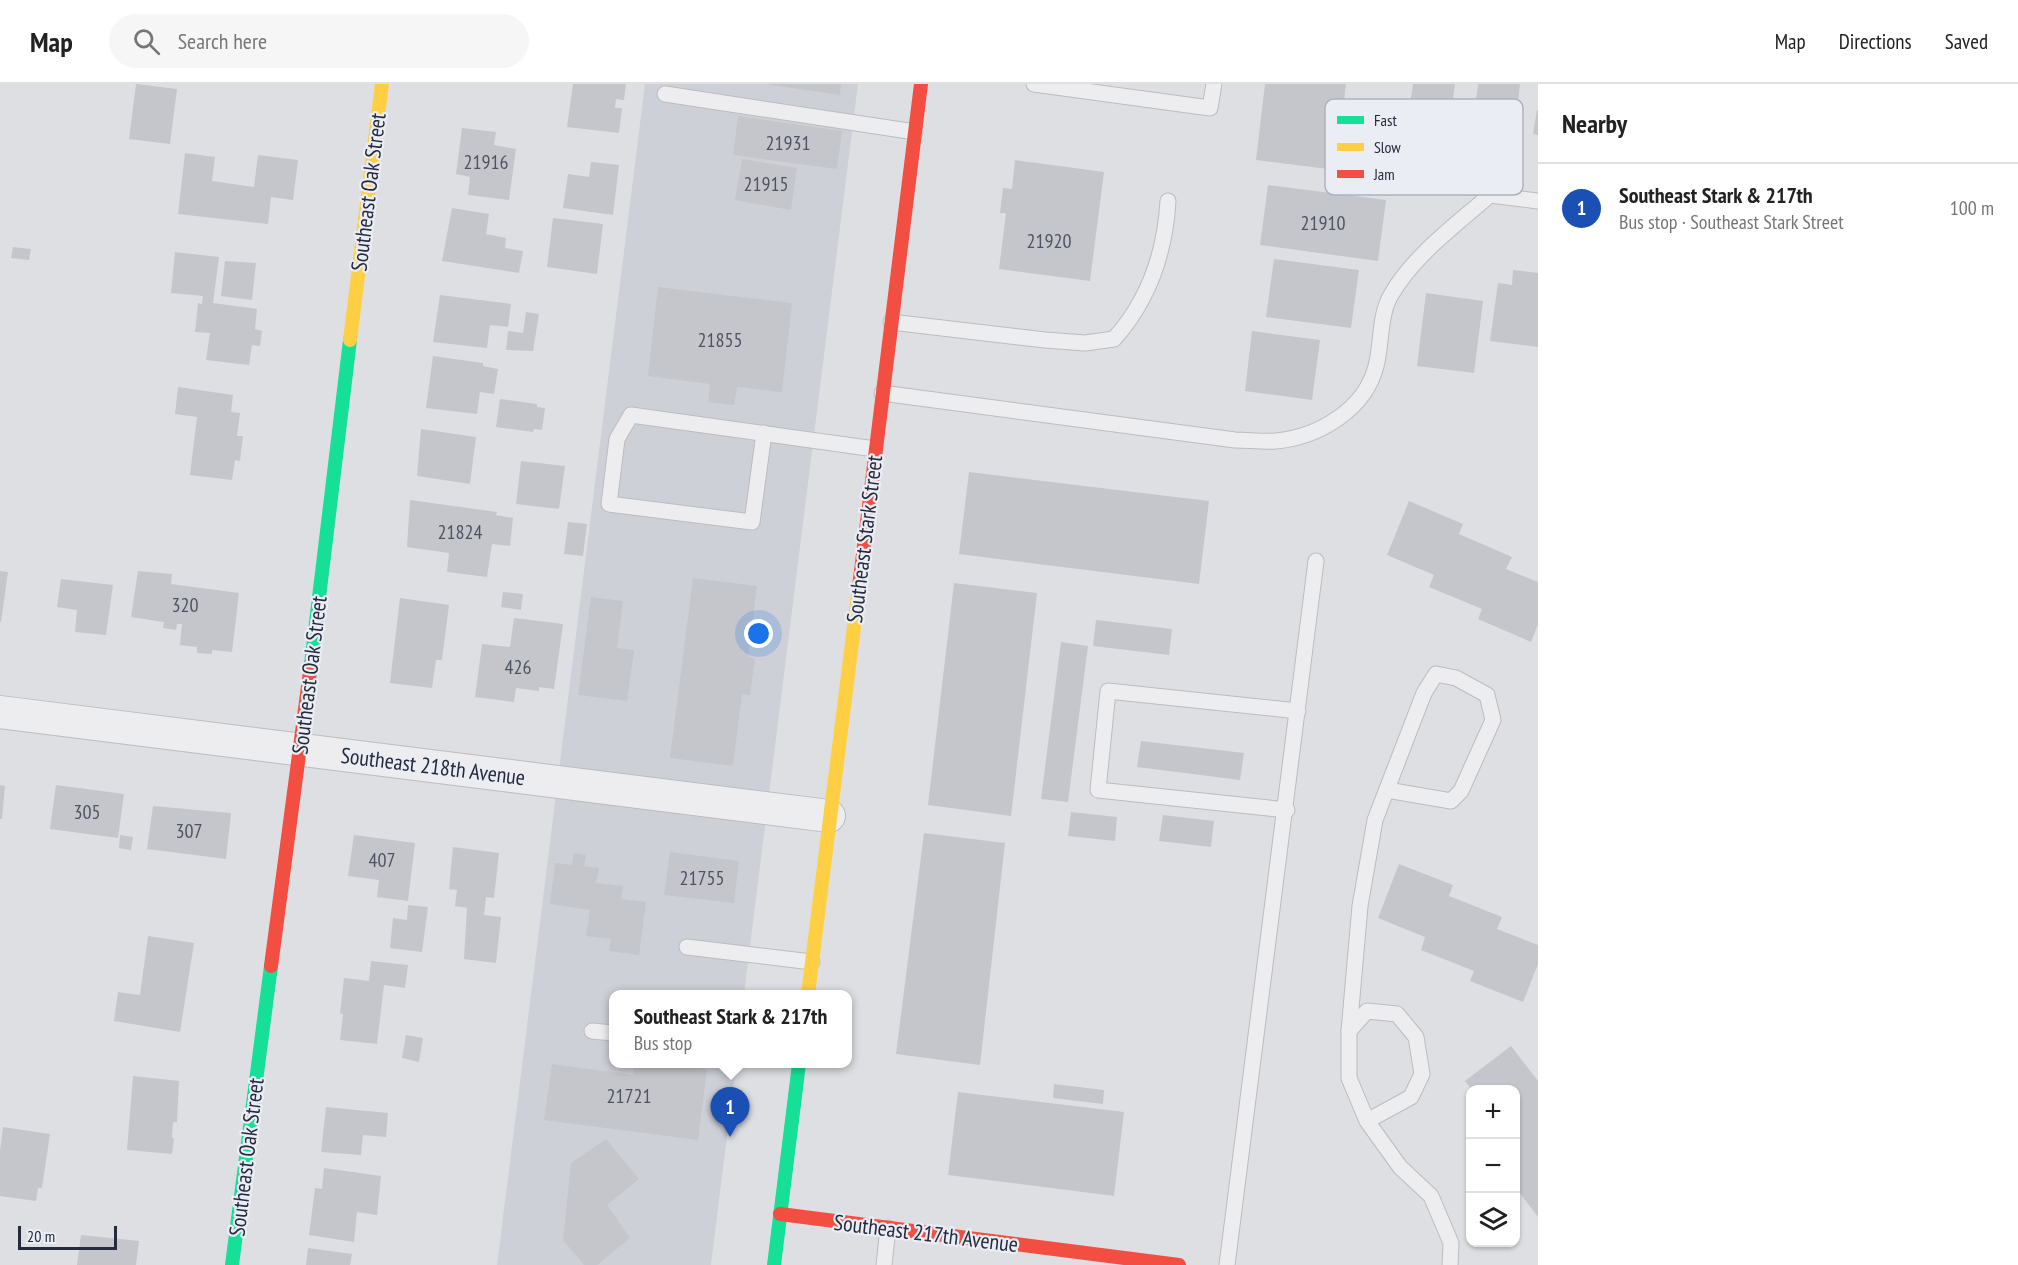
<!DOCTYPE html>
<html lang="en">
<head>
<meta charset="utf-8">
<style>
  :root { --surface:#fff; --page:#f6f6f6; --text:#222; --muted:#767676; --line:#e0e0e0; --accent:#ea580c }
  body { margin:0; font-family:"PT Sans Narrow",sans-serif; background:var(--page); color:var(--text) }
  .controls { position:absolute; right:18px; bottom:18px; display:grid; overflow:hidden; border-radius:12px; box-shadow:0 2px 4px #0004 }
  .controls button { width:54px; height:54px; display:grid; place-items:center; padding:0; border:0; border-bottom:2px solid var(--line); background:var(--surface); color:var(--text); font:30px sans-serif }
  .scale { position:absolute; left:18px; bottom:15px; width:99px; box-sizing:border-box; padding-left:6px; border:3px solid #252a3c; border-top:0; font-size:16px; line-height:21px; white-space:nowrap; color:#252a3c; -webkit-text-stroke:4px #eaedf4; paint-order:stroke }
  .you { position:absolute; left:759px; top:550px; width:21px; height:21px; margin:-15px; border:4px solid #fff; border-radius:50%; background:#1a73e8; box-shadow:0 0 0 9px #1a73e833 }
  .badge { display:grid; place-items:center; width:39px; height:39px; border-radius:50%; background:var(--accent); color:#fff; font-size:20px; font-weight:700 }
  .pin { position:absolute; translate:-50% -50px; filter:drop-shadow(0 2px 3px #0008) }
  .pin::after { content:''; position:absolute; top:32px; width:21px; height:18px; background:inherit; clip-path:polygon(0 0,100% 0,50% 100%) }
  .popup { position:absolute; left:609px; top:906px; width:243px; height:78px; box-sizing:border-box; display:grid; place-content:center; border-radius:12px; background:var(--surface); filter:drop-shadow(0 2px 4px #0005); font-size:20px; white-space:nowrap; color:var(--muted) }
  .popup b { font-size:22px; color:var(--text) }
  .popup::after { content:''; position:absolute; left:50%; top:100%; margin-left:-12px; border:12px solid transparent; border-top-color:var(--surface) }
  .list { margin:0; padding:0; list-style:none }
  h2 { display:flex; justify-content:space-between; align-items:center; height:78px; margin:0; padding:0 24px; font-size:26px }
  h2 small { font-size:20px; font-weight:400; color:var(--muted) }
  .list li { display:grid; grid-template-columns:39px 1fr auto; gap:18px; align-items:center; box-sizing:border-box; height:90px; padding:0 24px; border-top:2px solid var(--line) }
  .list b { display:block; font-size:22px; white-space:nowrap }
  .list p { margin:0; font-size:20px; white-space:nowrap; color:var(--muted) }
  .list em { font-size:20px; font-style:normal; color:var(--muted) }
  .icon { flex:none; width:33px; height:33px; fill:none; stroke:currentColor; stroke-width:2; stroke-linecap:round; stroke-linejoin:round }
  .map { position:relative; flex:none; width:1538px; height:1181px; overflow:hidden }
  header { display:flex; align-items:center; gap:36px; box-sizing:border-box; height:84px; padding:0 30px; background:var(--surface); border-bottom:2px solid var(--line) }
  header strong { font-size:28px }
  nav { display:flex; gap:33px; margin-inline-start:auto; font-size:21px }
  .search { width:420px; height:54px; background:var(--page); display:flex; align-items:center; gap:15px; box-sizing:border-box; padding:0 21px; border-radius:33px; color:var(--muted); font-size:22px }
  main { display:flex }
  aside { flex:1; background:var(--surface) }
  .map>svg:first-child { display:block }
  .built { fill:#ced0d8 }
  .building { fill:#c5c6cb }
  .lines { fill:none; stroke-linecap:round; stroke-linejoin:round }
  .lane-casing { stroke:#bbbcc0; stroke-width:17 }
  .street-casing { stroke:#bbbcc0; stroke-width:34 }
  .lane { stroke:#ededf0; stroke-width:15 }
  .street { stroke:#ededf0; stroke-width:32 }
  .fast { stroke:#16e098; stroke-width:14 }
  .slow { stroke:#ffcf43; stroke-width:14 }
  .jam { stroke:#f24e42; stroke-width:14 }
  .labels { text-anchor:middle; stroke-width:4.5; stroke-linejoin:round; paint-order:stroke }
  .number-label { font-size:20px; fill:#4f5361 }
  .street-label { font-size:22px; fill:#252a3c; stroke:#eaedf4 }
  .key { fill:#eaedf4; stroke:#afb2bd; stroke-width:1.5 }
  .key-label { font-size:16px; fill:#252a3c }
</style>
</head>
<body>
<header>
<strong>Map</strong>
<div class="search"><svg class="icon" aria-label="search" viewBox="0 0 24 24"><circle cx="10" cy="10" r="6"/><path d="M15 15l6 6"/></svg>Search here</div>
<nav><a>Map</a><a>Directions</a><a>Saved</a></nav>
</header>
<main>
<div class="map">
<svg width="1538" height="1181" viewBox="0 0 1538 1181">
  <rect width="100%" height="100%" fill="#dedfe3"/>
  <path class="built" d="M 645,0 L 858,0 L 744,910 L 613,910 L 613,980 L 736,980 L 711,1181 L 497,1181 Z"/>
  <g class="building">
    <path d="M 136,0 L 177,5 L 170,60 L 129,55 Z"/>
    <path d="M 573,0 L 626,0 L 624,16 L 616,15 L 615,24 L 622,24 L 619,49 L 567,43 Z"/>
    <path d="M 765,0 L 841,0 L 840,11 Z"/>
    <path d="M 1265,0 L 1346,0 L 1336,86 L 1256,76 Z"/>
    <path d="M 1413,0 L 1455,0 L 1449,46 L 1407,40 Z"/>
    <path d="M 1478,0 L 1520,0 L 1516,36 L 1474,31 Z"/>
    <path d="M 1537,26 L 1538,26 L 1538,51 L 1533,50 Z"/>
    <path d="M 738,32 L 842,47 L 837,85 L 733,71 Z"/>
    <path d="M 462,44 L 496,48 L 494,61 L 516,65 L 509,116 L 468,111 L 470,93 L 456,90 Z"/>
    <path d="M 185,69 L 215,73 L 212,97 L 254,103 L 258,71 L 298,76 L 293,116 L 271,113 L 268,140 L 178,130 Z"/>
    <path d="M 742,75 L 797,84 L 791,126 L 735,116 Z"/>
    <path d="M 1015,76 L 1104,88 L 1090,197 L 999,185 L 1006,129 L 1000,129 L 1003,104 L 1012,105 Z"/>
    <path d="M 591,78 L 619,81 L 613,131 L 563,124 L 568,90 L 589,93 Z"/>
    <path d="M 1268,101 L 1386,116 L 1378,177 L 1260,161 Z"/>
    <path d="M 452,124 L 489,130 L 486,150 L 506,154 L 505,164 L 523,167 L 519,189 L 442,177 Z"/>
    <path d="M 553,134 L 603,140 L 597,190 L 547,183 Z"/>
    <path d="M 13,163 L 31,165 L 29,176 L 11,174 Z"/>
    <path d="M 175,168 L 219,173 L 213,219 L 257,225 L 255,245 L 262,247 L 260,262 L 252,261 L 249,281 L 206,276 L 210,249 L 195,248 L 198,219 L 202,220 L 203,212 L 171,209 Z"/>
    <path d="M 1274,175 L 1359,186 L 1351,244 L 1266,233 Z"/>
    <path d="M 225,177 L 256,179 L 252,216 L 221,212 Z"/>
    <path d="M 1513,186 L 1538,189 L 1538,263 L 1490,257 L 1498,199 L 1512,201 Z"/>
    <path d="M 658,203 L 792,219 L 782,308 L 737,303 L 734,321 L 708,318 L 710,300 L 648,292 Z"/>
    <path d="M 1426,209 L 1483,217 L 1474,289 L 1417,282 Z"/>
    <path d="M 440,211 L 511,220 L 508,243 L 490,241 L 487,264 L 433,258 Z"/>
    <path d="M 526,228 L 539,230 L 533,267 L 506,266 L 508,247 L 523,249 Z"/>
    <path d="M 1252,247 L 1320,256 L 1312,316 L 1245,307 Z"/>
    <path d="M 433,272 L 483,279 L 483,282 L 498,285 L 494,310 L 480,308 L 477,330 L 426,324 Z"/>
    <path d="M 178,303 L 233,311 L 231,328 L 240,329 L 237,352 L 243,352 L 240,377 L 235,376 L 232,396 L 190,391 L 197,333 L 175,330 Z"/>
    <path d="M 500,315 L 537,320 L 537,323 L 545,324 L 542,346 L 534,345 L 533,348 L 496,343 Z"/>
    <path d="M 421,345 L 476,353 L 470,400 L 417,392 Z"/>
    <path d="M 521,377 L 565,382 L 559,425 L 516,420 Z"/>
    <path d="M 969,388 L 1209,417 L 1199,500 L 959,470 Z"/>
    <path d="M 410,416 L 497,428 L 496,431 L 513,434 L 510,462 L 492,460 L 487,493 L 447,488 L 449,469 L 407,463 Z"/>
    <path d="M 1409,417 L 1463,440 L 1459,450 L 1512,473 L 1506,485 L 1538,498 L 1538,540 L 1531,558 L 1478,535 L 1482,525 L 1429,503 L 1434,491 L 1387,471 Z"/>
    <path d="M 568,438 L 587,440 L 583,472 L 564,470 Z"/>
    <path d="M 0,487 L 8,488 L 1,538 L 0,538 Z"/>
    <path d="M 138,487 L 172,490 L 171,500 L 239,509 L 232,568 L 212,566 L 212,570 L 197,569 L 197,563 L 180,561 L 182,540 L 177,540 L 176,546 L 163,544 L 164,538 L 131,533 Z"/>
    <path d="M 693,494 L 757,502 L 748,573 L 755,574 L 750,611 L 742,610 L 733,682 L 670,674 Z"/>
    <path d="M 61,495 L 113,501 L 106,551 L 75,548 L 77,526 L 57,523 Z"/>
    <path d="M 954,499 L 1037,509 L 1011,732 L 928,721 Z"/>
    <path d="M 503,508 L 523,510 L 521,526 L 501,523 Z"/>
    <path d="M 591,513 L 623,517 L 617,564 L 634,566 L 627,617 L 578,611 Z"/>
    <path d="M 400,514 L 449,521 L 442,576 L 436,576 L 432,604 L 390,599 Z"/>
    <path d="M 514,534 L 563,540 L 554,605 L 539,603 L 539,607 L 516,604 L 514,618 L 475,613 L 482,560 L 510,563 Z"/>
    <path d="M 1096,536 L 1172,545 L 1169,571 L 1093,562 Z"/>
    <path d="M 1061,558 L 1088,562 L 1068,718 L 1041,715 Z"/>
    <path d="M 1141,657 L 1244,669 L 1240,696 L 1137,683 Z"/>
    <path d="M 0,701 L 5,702 L 2,735 L 0,735 Z"/>
    <path d="M 56,701 L 124,710 L 118,754 L 50,745 Z"/>
    <path d="M 153,722 L 231,729 L 226,775 L 147,765 Z"/>
    <path d="M 1071,728 L 1117,733 L 1115,757 L 1068,752 Z"/>
    <path d="M 1163,731 L 1214,737 L 1211,763 L 1159,757 Z"/>
    <path d="M 924,749 L 1005,759 L 980,981 L 896,970 Z"/>
    <path d="M 120,751 L 133,753 L 131,766 L 119,764 Z"/>
    <path d="M 354,751 L 415,759 L 408,817 L 377,813 L 379,796 L 348,792 Z"/>
    <path d="M 453,763 L 499,769 L 494,814 L 486,813 L 484,831 L 501,833 L 496,879 L 464,875 L 467,824 L 455,822 L 457,806 L 449,805 Z"/>
    <path d="M 670,768 L 739,777 L 734,819 L 664,811 Z"/>
    <path d="M 574,769 L 586,771 L 584,782 L 599,784 L 596,799 L 623,802 L 621,815 L 646,818 L 639,871 L 609,867 L 611,855 L 586,852 L 590,826 L 550,820 L 555,779 L 572,781 Z"/>
    <path d="M 1399,780 L 1453,801 L 1449,812 L 1502,833 L 1497,845 L 1538,861 L 1538,880 L 1523,918 L 1470,897 L 1474,887 L 1421,866 L 1425,853 L 1378,834 Z"/>
    <path d="M 408,821 L 428,823 L 422,868 L 390,864 L 393,834 L 407,836 Z"/>
    <path d="M 148,852 L 194,859 L 180,948 L 114,937 L 118,908 L 140,911 Z"/>
    <path d="M 371,877 L 408,881 L 405,904 L 384,901 L 377,960 L 340,956 L 343,930 L 340,930 L 344,894 L 369,897 Z"/>
    <path d="M 406,951 L 423,954 L 419,978 L 402,974 Z"/>
    <path d="M 1511,962 L 1538,997 L 1538,1133 L 1516,1104 L 1516,1096 L 1520,1092 L 1516,1086 L 1516,1006 L 1472,1006 L 1465,997 Z"/>
    <path d="M 552,980 L 633,991 L 634,980 L 661,980 L 707,985 L 698,1056 L 544,1036 Z"/>
    <path d="M 133,992 L 179,997 L 177,1038 L 173,1038 L 172,1054 L 174,1054 L 172,1070 L 127,1066 Z"/>
    <path d="M 1054,1000 L 1104,1006 L 1103,1020 L 1053,1014 Z"/>
    <path d="M 958,1008 L 1124,1028 L 1114,1112 L 948,1091 Z"/>
    <path d="M 326,1023 L 388,1029 L 386,1053 L 363,1051 L 361,1071 L 321,1068 Z"/>
    <path d="M 3,1043 L 50,1050 L 42,1104 L 38,1104 L 36,1117 L 0,1112 L 0,1067 Z"/>
    <path d="M 606,1055 L 639,1095 L 607,1121 L 630,1154 L 597,1181 L 584,1181 L 563,1156 L 571,1079 Z"/>
    <path d="M 324,1084 L 381,1092 L 377,1131 L 357,1128 L 354,1158 L 309,1151 L 315,1104 L 322,1105 Z"/>
    <path d="M 81,1151 L 139,1157 L 136,1181 L 77,1181 Z"/>
    <path d="M 308,1164 L 352,1170 L 350,1181 L 306,1181 Z"/>
  </g>
  <g class="lines">
    <defs>
      <g id="lane">
        <path d="M 1034,0 L 1210,24 L 1214,0"/>
        <path d="M 665,10 L 915,48"/>
        <path d="M 891,238 L 1045,256 L 1085,259 L 1114,255 C 1149,216 1165,168 1168,117"/>
        <path d="M 882,309 L 1235,356 C 1248,356 1263,358 1276,357 C 1318,353 1365,326 1376,282 C 1382,260 1379,231 1391,211 C 1414,171 1456,141 1490,111 L 1538,117"/>
        <path d="M 764,349 L 752,438 L 609,420 L 617,355 L 631,331 L 875,365"/>
        <path d="M 1287,726 L 1098,706 L 1108,607 L 1298,627"/>
        <path d="M 687,863 L 812,878"/>
        <path d="M 592,947 L 613,949"/>
        <path d="M 1349,947 L 1360,822 L 1375,736 L 1424,609 L 1436,590 L 1456,594 L 1487,611 L 1493,636 L 1461,707 L 1451,717 L 1387,706"/>
        <path d="M 1367,1037 L 1411,1013 L 1422,990 L 1416,953 L 1397,930 L 1367,927 L 1349,947 L 1349,994 L 1367,1037 L 1400,1083 L 1431,1112 L 1451,1159 L 1450,1181"/>
        <path d="M 884,1181 L 888,1144"/>
        <path d="M 1227,1181 L 1316,477"/>
      </g>
      <path id="street" d="M 0,628 L 829,732"/>
    </defs>
    <use href="#lane" class="lane-casing"/>
    <use href="#street" class="street-casing"/>
    <use href="#lane" class="lane"/>
    <use href="#street" class="street"/>
    <g class="fast">
      <path d="M 311,580 L 350,256"/>
      <path d="M 232,1181 L 271,882"/>
      <path d="M 774,1181 L 799,980"/>
    </g>
    <g class="slow">
      <path d="M 350,256 L 382,0"/>
      <path d="M 808,910 L 859,503"/>
    </g>
    <g class="jam">
      <path d="M 859,503 L 921,0"/>
      <path d="M 271,882 L 311,580"/>
      <path d="M 780,1130 L 1179,1181"/>
    </g>
  </g>
  <g class="labels">
    <g class="number-label">
      <text x="788" y="66">21931</text>
      <text x="486" y="85">21916</text>
      <text x="766" y="107">21915</text>
      <text x="1323" y="146">21910</text>
      <text x="1049" y="164">21920</text>
      <text x="720" y="263">21855</text>
      <text x="460" y="455">21824</text>
      <text x="185" y="528">320</text>
      <text x="518" y="590">426</text>
      <text x="87" y="735">305</text>
      <text x="189" y="754">307</text>
      <text x="382" y="783">407</text>
      <text x="702" y="801">21755</text>
      <text x="629" y="1019">21721</text>
    </g>
    <g class="street-label">
      <text transform="translate(368 108) rotate(-83)" y="8">Southeast Oak Street</text>
      <text transform="translate(864 455) rotate(-83)" y="8">Southeast Stark Street</text>
      <text transform="translate(309 591) rotate(-83)" y="8">Southeast Oak Street</text>
      <text transform="translate(433 682) rotate(7)" y="8">Southeast 218th Avenue</text>
      <text transform="translate(246 1073) rotate(-83)" y="8">Southeast Oak Street</text>
      <text transform="translate(926 1149) rotate(7)" y="8">Southeast 217th Avenue</text>
    </g>
  </g>
  <rect x="1325" y="15" width="198" height="96" rx="9" class="key"/>
  <rect x="1337" y="32" width="27" height="8" fill="#16e098"/>
  <rect x="1337" y="59" width="27" height="8" fill="#ffcf43"/>
  <rect x="1337" y="86" width="27" height="8" fill="#f24e42"/>
  <g class="key-label">
    <text x="1374" y="42">Fast</text>
    <text x="1374" y="69">Slow</text>
    <text x="1374" y="96">Jam</text>
  </g>
</svg>
<div class="controls">
<button>+</button>
<button>−</button>
<button><svg class="icon" aria-label="layers" viewBox="0 0 24 24"><path d="M12 4l9 5-9 5-9-5zM3 14l9 5 9-5"/></svg></button>
</div>
<div class="scale">20 m</div>
<div class="you"></div>
<div class="pin badge" style="left:730px;top:1053px;background:#1a4fb4">1</div>
<div class="popup"><b>Southeast Stark &amp; 217th</b>Bus stop</div>
</div>
<aside>
<h2>Nearby<small></small></h2>
<ul class="list">
<li><span class="badge" style="background:#1a4fb4">1</span><div><b>Southeast Stark &amp; 217th</b><p>Bus stop · Southeast Stark Street</p></div><em>100 m</em></li>
</ul>
</aside>
</main>
</body>
</html>
